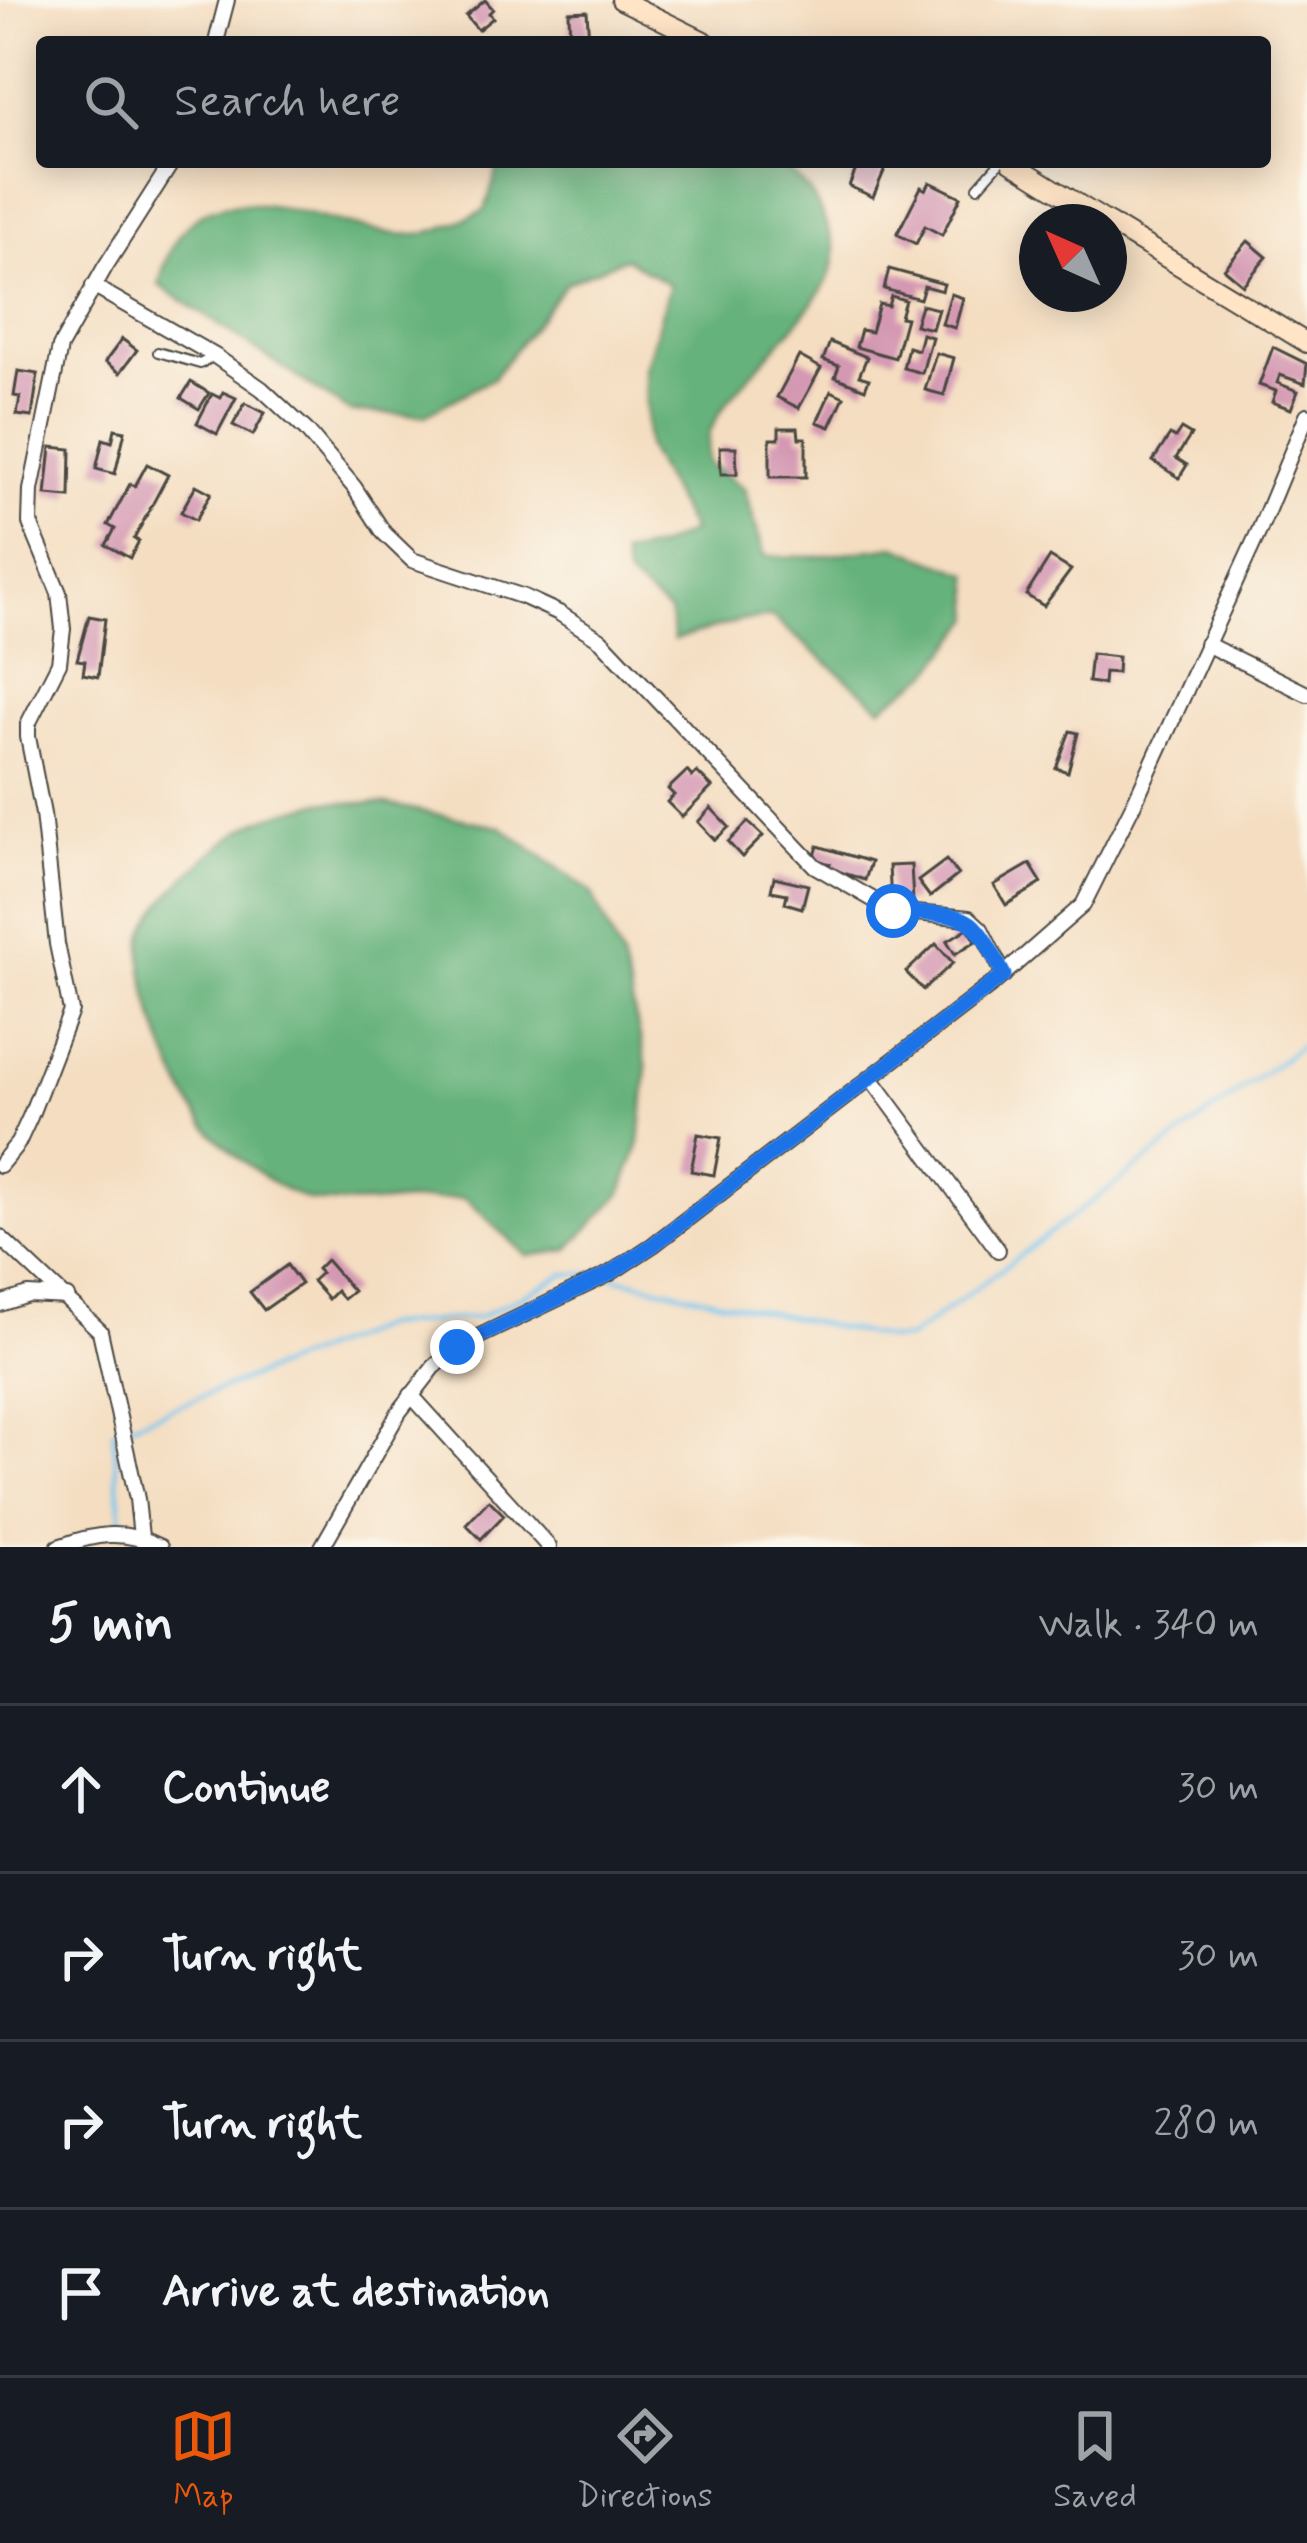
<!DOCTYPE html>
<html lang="en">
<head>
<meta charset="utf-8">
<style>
  :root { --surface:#171b24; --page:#242831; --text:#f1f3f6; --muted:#9ea1a6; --line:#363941; --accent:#ea580c }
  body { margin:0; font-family:Mynerve,sans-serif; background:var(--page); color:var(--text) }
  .compass { position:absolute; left:1019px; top:204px; width:108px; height:108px; border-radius:50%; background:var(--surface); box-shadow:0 6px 30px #0003; rotate:315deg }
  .stop { position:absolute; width:36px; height:36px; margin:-27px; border:9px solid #1a73e8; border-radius:50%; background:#fff }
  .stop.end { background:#1a73e8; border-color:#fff; box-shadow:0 3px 12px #0008 }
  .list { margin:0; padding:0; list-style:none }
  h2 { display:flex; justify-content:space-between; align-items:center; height:156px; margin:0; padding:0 48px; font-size:51px }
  h2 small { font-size:39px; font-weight:400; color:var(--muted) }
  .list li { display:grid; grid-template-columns:78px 1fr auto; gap:36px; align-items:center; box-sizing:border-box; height:168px; padding:0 48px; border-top:3px solid var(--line) }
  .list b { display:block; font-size:45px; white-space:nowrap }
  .list em { font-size:39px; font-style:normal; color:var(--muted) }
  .icon { flex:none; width:66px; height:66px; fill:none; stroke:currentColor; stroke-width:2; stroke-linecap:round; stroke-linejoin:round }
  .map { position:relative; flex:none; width:1307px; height:1547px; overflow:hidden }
  .search { position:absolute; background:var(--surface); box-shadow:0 6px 30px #0003; left:36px; right:36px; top:36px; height:132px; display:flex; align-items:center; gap:30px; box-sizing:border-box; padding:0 42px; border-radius:12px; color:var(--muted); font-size:45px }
  .sheet { height:828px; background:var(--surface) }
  nav { display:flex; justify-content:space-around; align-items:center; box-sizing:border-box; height:168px; border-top:3px solid var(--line); background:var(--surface); font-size:33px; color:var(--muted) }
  nav a { display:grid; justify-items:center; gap:6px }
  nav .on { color:var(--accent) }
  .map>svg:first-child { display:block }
  .forest { fill:#66b27c; stroke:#486e54; stroke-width:3 }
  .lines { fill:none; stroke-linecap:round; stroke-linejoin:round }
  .stream { stroke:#71c3ed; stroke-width:4.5 }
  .building { fill:#d498b2 }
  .lane-casing { stroke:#494641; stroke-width:12 }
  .street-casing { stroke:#494641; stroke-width:18 }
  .secondary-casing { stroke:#494641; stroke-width:22 }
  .lane { stroke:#fff; stroke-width:8 }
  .street { stroke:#fff; stroke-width:14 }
  .secondary { stroke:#ffe4c6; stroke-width:18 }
  .route { stroke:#1a73e8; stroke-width:15 }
</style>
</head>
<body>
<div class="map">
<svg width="1307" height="1547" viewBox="0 0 1307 1547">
  <rect width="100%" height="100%" fill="#fbf7ec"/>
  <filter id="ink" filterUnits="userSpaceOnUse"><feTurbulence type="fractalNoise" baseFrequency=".00833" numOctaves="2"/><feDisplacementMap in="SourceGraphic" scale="24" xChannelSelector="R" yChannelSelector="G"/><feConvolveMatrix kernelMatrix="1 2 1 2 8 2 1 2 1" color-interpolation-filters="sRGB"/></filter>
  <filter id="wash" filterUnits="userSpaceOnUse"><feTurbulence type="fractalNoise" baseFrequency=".004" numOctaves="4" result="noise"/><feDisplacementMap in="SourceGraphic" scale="48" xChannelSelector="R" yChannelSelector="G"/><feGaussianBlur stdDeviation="2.7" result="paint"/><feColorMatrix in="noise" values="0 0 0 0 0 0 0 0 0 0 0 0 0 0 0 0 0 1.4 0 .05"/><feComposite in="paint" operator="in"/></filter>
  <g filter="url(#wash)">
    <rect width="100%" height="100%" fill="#f4ddc0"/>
    <g class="forest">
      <path d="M 500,162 L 772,162 C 797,175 811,189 822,215 C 826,226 834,240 835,251 C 837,304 725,383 709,435 C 707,444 707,455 707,463 L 744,488 L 765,556 L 816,557 L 895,546 L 970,574 L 973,618 L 929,674 L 881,707 L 772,617 L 739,621 L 674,640 L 669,612 L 627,577 L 622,555 L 658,547 L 692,532 L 647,448 L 645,369 L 670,285 L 625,258 L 566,283 L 493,378 L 425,415 L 350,412 L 159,285 C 191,148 302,224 397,234 C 426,238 459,222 485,210 Z"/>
      <path d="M 322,802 L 386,804 L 501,827 L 591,892 L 622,959 L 647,1067 L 640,1143 L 621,1194 L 568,1250 L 527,1256 L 465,1198 C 427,1198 330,1211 300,1197 C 268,1183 228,1152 205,1125 C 177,1090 132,979 144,935 C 154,901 221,841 252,824 C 272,813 300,809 322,802 Z"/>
    </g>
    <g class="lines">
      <g class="stream">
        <path d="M 613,1277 L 893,1340 L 908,1339 L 1307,1041"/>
        <path d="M 127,1426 L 382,1326 L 480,1317 L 565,1274 L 601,1274"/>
        <path d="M 116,1430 L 113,1431 L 122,1529"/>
      </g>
    </g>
    <g id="blocks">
      <g class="building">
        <path d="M 485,0 L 493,9 L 489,13 L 493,18 L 478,30 L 466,16 Z"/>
        <path d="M 587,11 L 589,42 L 570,42 L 569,12 Z"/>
        <path d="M 859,162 L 888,162 L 873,197 L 849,186 Z"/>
        <path d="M 930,182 L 961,197 L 942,235 L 925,226 L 916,244 L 897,234 L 921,187 L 926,190 Z"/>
        <path d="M 1248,241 L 1267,257 L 1243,285 L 1224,269 Z"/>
        <path d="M 889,269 L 944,284 L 942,291 L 924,286 L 920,299 L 884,289 Z"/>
        <path d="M 951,294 L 963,298 L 955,328 L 942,324 Z"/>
        <path d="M 891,296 L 905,300 L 900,317 L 906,318 L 895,358 L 856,347 L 861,330 L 871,332 L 879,304 L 888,306 Z"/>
        <path d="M 921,305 L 938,309 L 932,329 L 915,325 Z"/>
        <path d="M 922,334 L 932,337 L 922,373 L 903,368 L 908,347 L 918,350 Z"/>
        <path d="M 122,339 L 137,350 L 120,373 L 105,362 Z"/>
        <path d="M 830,342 L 867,357 L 859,376 L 869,379 L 865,389 L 835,377 L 839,366 L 823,360 Z"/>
        <path d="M 1273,347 L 1307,364 L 1305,384 L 1280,375 L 1277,383 L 1298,391 L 1291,409 L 1272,402 L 1276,391 L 1259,385 Z"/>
        <path d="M 936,353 L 954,358 L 944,395 L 925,390 Z"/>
        <path d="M 799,356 L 821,368 L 799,408 L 777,397 Z"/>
        <path d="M 18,371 L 38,374 L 32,417 L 17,415 L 20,397 L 14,396 Z"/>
        <path d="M 191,382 L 209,393 L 199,409 L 181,398 Z"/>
        <path d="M 831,391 L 844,397 L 830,427 L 817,422 Z"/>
        <path d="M 223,392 L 236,398 L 217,434 L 197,423 L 212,394 L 220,398 Z"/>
        <path d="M 245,403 L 265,413 L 253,435 L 233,425 Z"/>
        <path d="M 779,428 L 798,428 L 799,438 L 806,438 L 806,477 L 770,477 L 770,439 L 779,439 Z"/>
        <path d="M 115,429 L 125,431 L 115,474 L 96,469 L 103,439 L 112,442 Z"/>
        <path d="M 1181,429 L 1191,435 L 1176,458 L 1187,465 L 1179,478 L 1153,461 L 1170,435 L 1175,438 Z"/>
        <path d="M 51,447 L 71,449 L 70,497 L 46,495 Z"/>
        <path d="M 720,447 L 736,447 L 737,474 L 721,474 Z"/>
        <path d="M 147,464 L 168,475 L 134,539 L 139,541 L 130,558 L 106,545 L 115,529 L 108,525 L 130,484 L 135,486 Z"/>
        <path d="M 196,485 L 211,493 L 196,520 L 181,512 Z"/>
        <path d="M 1050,557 L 1071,570 L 1044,606 L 1026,595 Z"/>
        <path d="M 89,616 L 105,619 L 98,677 L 83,674 L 85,661 L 77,660 Z"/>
        <path d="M 1091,654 L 1118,657 L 1117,673 L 1104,672 L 1103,684 L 1088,682 Z"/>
        <path d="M 1070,731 L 1078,733 L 1068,772 L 1056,768 Z"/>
        <path d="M 687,771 L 692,777 L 697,772 L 712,787 L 682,817 L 667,802 L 674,795 L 668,789 Z"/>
        <path d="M 711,808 L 729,827 L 715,840 L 698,822 Z"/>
        <path d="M 748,822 L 763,836 L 742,857 L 728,842 Z"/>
        <path d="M 818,846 L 871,862 L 865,880 L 828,868 L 830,864 L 814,859 Z"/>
        <path d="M 946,860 L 958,875 L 930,897 L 918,881 Z"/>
        <path d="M 1030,864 L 1042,883 L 1006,905 L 994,885 Z"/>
        <path d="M 911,865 L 913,902 L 891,903 L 889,866 Z"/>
        <path d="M 774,877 L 808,885 L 802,908 L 785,903 L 787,894 L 771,891 Z"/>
        <path d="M 968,928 L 976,941 L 955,954 L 947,941 Z"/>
        <path d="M 936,944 L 953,963 L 923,990 L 906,972 Z"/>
        <path d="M 698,1134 L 721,1138 L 714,1175 L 691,1171 Z"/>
        <path d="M 326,1260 L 353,1291 L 343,1299 L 336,1291 L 328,1299 L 312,1281 L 321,1273 L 317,1269 Z"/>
        <path d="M 287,1265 L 301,1284 L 264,1310 L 250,1292 Z"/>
        <path d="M 489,1500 L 504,1515 L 481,1539 L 466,1524 Z"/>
      </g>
    </g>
  </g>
  <g filter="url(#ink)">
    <use href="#blocks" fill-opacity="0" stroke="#494641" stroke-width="3"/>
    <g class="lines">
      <defs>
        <g id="lane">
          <path d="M 978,187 L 1000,162"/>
          <path d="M 158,352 L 200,364 L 214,356"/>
        </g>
        <g id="street">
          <path d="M 216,42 L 227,0"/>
          <path d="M 93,286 L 215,356 L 262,389 L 306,430 L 354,487 L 384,533 L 412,560 L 524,597 L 559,613 L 601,640 L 815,866 L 893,911 L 969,918 L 981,929 L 1004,975"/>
          <path d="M 1206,644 L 1307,694"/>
          <path d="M 871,1078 L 998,1250"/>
          <path d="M 0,1165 L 18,1143 L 30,1117 L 71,1011 L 57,944 L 43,814 L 28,737 L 28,724 L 59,663 L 63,629 L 59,593 L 30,523 L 31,490 L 60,347 L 105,267 L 172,162"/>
          <path d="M 0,1237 L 100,1331 L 137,1499 L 141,1537"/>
          <path d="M 0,1304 L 28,1295 L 67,1297"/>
          <path d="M 411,1395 L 549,1547"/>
          <path d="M 58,1547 C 94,1534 125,1528 160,1547"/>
          <path d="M 322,1547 L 399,1412 L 434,1367 L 457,1347 L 609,1274 L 653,1245 L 995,982 L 1083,905 L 1136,799 L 1259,531 L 1307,415"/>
        </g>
        <g id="secondary">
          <path d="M 621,0 L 706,42"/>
          <path d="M 1011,162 L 1107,222"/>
          <path d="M 1109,223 L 1307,343"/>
        </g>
      </defs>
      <use href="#lane" class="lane-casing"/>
      <use href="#street" class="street-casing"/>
      <use href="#secondary" class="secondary-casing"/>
      <use href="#lane" class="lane"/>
      <use href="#street" class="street"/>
      <use href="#secondary" class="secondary"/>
    </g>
  </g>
  <g class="lines" filter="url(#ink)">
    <path class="route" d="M 457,1347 L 609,1274 L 653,1245 L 1004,975 C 967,903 970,919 893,911"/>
  </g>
</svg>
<svg class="compass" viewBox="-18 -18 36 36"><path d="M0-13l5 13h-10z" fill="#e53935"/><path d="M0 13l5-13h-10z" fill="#9ea1a6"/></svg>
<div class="stop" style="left:893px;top:911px"></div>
<div class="stop end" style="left:457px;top:1347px"></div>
<div class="search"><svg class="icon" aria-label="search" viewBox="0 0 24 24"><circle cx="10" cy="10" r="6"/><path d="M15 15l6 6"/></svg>Search here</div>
</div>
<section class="sheet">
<h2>5 min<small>Walk · 340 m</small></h2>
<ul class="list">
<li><svg class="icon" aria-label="ahead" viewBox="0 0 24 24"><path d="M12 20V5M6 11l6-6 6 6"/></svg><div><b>Continue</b></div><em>30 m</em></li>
<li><svg class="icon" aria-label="right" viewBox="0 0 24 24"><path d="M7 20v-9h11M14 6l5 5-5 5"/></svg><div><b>Turn right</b></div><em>30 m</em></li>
<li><svg class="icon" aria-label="right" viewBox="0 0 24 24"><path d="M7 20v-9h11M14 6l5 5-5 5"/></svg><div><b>Turn right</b></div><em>280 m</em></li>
<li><svg class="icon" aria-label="arrive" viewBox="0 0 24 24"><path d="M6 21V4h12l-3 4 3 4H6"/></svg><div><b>Arrive at destination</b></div></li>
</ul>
</section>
<nav>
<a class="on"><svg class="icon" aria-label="map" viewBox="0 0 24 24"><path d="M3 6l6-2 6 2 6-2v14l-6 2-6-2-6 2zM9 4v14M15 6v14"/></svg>Map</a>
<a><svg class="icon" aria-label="directions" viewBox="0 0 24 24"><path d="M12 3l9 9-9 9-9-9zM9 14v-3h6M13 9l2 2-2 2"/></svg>Directions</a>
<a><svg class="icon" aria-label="saved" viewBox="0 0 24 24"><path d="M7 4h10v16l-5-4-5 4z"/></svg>Saved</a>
</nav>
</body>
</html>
